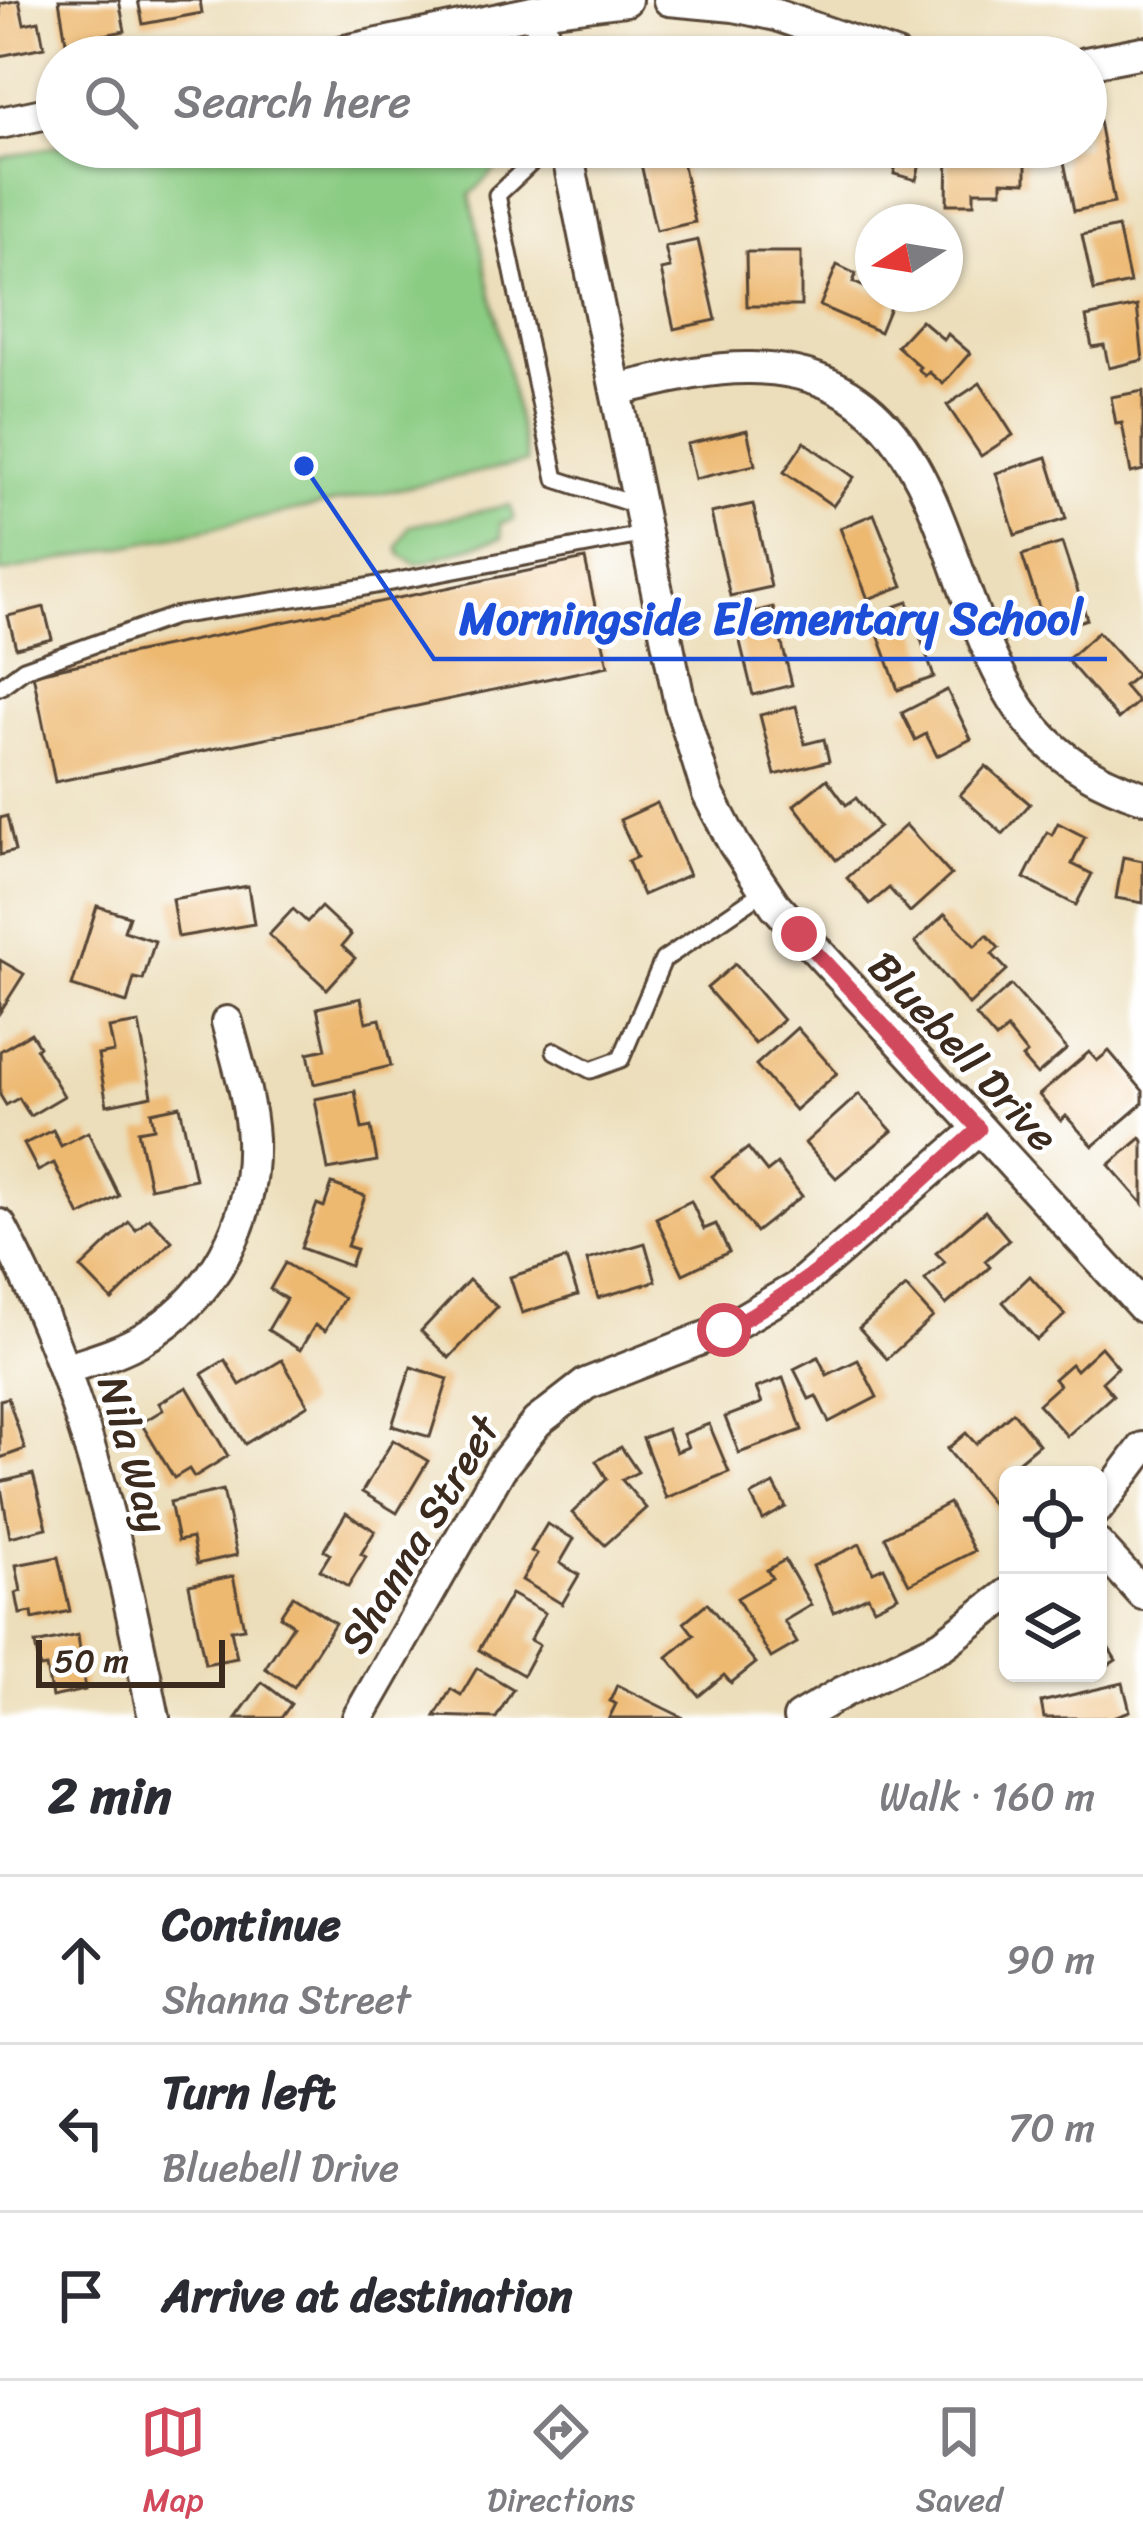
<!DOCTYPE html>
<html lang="en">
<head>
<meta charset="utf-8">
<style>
  :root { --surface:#fff; --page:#f7f7f7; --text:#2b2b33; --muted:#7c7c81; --line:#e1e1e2; --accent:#d1495b }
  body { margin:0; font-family:Sriracha,sans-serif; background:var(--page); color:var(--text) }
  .controls { position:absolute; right:36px; bottom:36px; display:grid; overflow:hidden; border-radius:18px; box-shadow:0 3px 9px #0004 }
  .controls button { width:108px; height:108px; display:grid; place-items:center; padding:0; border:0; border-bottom:3px solid var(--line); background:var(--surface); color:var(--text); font:60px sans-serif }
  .compass { position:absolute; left:855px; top:204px; width:108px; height:108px; border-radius:50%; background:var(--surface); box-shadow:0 3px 9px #0004; rotate:258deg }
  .scale { position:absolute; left:36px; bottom:30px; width:189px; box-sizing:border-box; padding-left:12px; border:6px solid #3b2a1e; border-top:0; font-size:33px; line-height:42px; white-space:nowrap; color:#3b2a1e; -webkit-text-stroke:9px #fff; paint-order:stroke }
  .stop { position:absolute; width:36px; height:36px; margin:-27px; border:9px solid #d1495b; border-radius:50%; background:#fff }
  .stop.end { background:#d1495b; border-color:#fff; box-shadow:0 3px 12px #0008 }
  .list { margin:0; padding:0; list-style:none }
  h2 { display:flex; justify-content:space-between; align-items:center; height:156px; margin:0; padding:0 48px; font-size:51px }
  h2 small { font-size:39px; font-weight:400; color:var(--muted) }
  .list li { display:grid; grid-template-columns:78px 1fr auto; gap:36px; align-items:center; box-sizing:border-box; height:168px; padding:0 48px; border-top:3px solid var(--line) }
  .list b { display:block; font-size:45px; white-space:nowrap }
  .list p { margin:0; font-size:39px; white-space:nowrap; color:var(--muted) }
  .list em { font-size:39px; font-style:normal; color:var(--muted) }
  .icon { flex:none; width:66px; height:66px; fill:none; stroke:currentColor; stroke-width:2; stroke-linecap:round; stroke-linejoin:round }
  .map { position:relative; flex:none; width:1143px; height:1718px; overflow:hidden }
  .search { position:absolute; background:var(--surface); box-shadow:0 3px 9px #0004; left:36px; right:36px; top:36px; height:132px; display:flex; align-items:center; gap:30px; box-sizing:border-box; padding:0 42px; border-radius:66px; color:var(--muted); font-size:45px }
  .sheet { height:660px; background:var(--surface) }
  nav { display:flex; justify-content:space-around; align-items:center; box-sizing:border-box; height:168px; border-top:3px solid var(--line); background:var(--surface); font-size:33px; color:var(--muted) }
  nav a { display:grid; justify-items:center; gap:6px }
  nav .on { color:var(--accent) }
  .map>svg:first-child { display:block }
  .green { fill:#8bcc83; stroke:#637b50; stroke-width:3 }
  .building { fill:#edb870 }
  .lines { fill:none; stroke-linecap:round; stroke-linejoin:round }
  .service-casing { stroke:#564535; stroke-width:21 }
  .minor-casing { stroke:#564535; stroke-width:36 }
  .service { stroke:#fff; stroke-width:15 }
  .minor { stroke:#fff; stroke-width:30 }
  .route { stroke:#d1495b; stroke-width:15 }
  .labels { text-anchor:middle; stroke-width:9; stroke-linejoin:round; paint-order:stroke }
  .street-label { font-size:42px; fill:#3b2a1e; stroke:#fff }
  .leader { fill:none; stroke:#1d4ed8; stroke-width:4.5 }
  .callout-dot { fill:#1d4ed8; stroke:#fff; stroke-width:4.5 }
  .callout-label { font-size:45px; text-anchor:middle; font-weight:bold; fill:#1d4ed8; stroke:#fff; stroke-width:9; stroke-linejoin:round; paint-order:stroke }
</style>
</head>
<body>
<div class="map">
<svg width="1143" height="1718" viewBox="0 0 1143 1718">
  <rect width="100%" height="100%" fill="#fff"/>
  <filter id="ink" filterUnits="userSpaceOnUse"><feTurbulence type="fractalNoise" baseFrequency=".00833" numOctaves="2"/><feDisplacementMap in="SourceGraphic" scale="24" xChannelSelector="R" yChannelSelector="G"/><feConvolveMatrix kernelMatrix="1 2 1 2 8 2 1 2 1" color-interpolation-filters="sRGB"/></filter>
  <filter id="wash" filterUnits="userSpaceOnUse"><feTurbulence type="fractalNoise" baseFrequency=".004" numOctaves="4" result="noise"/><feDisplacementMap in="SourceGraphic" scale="48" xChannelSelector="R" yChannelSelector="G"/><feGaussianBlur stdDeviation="2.7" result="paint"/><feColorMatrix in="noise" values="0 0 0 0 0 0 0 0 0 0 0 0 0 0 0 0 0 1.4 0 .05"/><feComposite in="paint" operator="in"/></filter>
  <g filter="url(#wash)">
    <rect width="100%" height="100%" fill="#ecdeba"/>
    <g class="green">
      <path d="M 57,146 L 518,147 L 470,195 L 527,462 L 0,573 L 0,158 Z"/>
      <path d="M 510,505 L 514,520 L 500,523 L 502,538 C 471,545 445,557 415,564 L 401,555 L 398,547 L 409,526 Z"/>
    </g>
    <g id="blocks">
      <g class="building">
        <path d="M 19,0 L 24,24 L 39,21 L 44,47 L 0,56 L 0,4 Z"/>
        <path d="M 59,0 L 119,0 L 125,31 L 66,42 Z"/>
        <path d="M 138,0 L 200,0 L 202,13 L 143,24 Z"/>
        <path d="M 1099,121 L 1114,203 L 1074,211 L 1061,147 L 1086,147 L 1086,123 Z"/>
        <path d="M 679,147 L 695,222 L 656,231 L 639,155 Z"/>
        <path d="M 863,147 L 924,147 L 916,180 L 894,174 L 897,160 L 862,151 Z"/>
        <path d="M 948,147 L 1026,147 L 1026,182 L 1002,181 L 1002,191 L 974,191 L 974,204 L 947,204 Z"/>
        <path d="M 1118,227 L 1130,283 L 1094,291 L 1082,235 Z"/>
        <path d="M 698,240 L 716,320 L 674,329 L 661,270 L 670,268 L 665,247 Z"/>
        <path d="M 746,252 L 801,252 L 801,306 L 747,306 Z"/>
        <path d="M 837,265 L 856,274 L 853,282 L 893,300 L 880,332 L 820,306 Z"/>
        <path d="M 1137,306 L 1143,360 L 1109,368 L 1104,345 L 1092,347 L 1086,317 Z"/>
        <path d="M 921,320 L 944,340 L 948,334 L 970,353 L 943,384 L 929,372 L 925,376 L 918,369 L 920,367 L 897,346 Z"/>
        <path d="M 980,383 L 1013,435 L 981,456 L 947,405 Z"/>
        <path d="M 1143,391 L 1143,470 L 1131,473 L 1122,423 L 1116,424 L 1111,397 Z"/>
        <path d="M 747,430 L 755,465 L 695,479 L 687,444 Z"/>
        <path d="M 804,442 L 854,477 L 833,506 L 784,472 Z"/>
        <path d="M 1047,457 L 1066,519 L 1015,535 L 996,473 Z"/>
        <path d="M 753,504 L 771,587 L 730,596 L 711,513 Z"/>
        <path d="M 874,514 L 903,586 L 868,599 L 840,528 Z"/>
        <path d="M 1062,543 L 1087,619 L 1047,632 L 1022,555 Z"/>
        <path d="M 585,559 L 608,666 L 55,782 L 33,674 Z"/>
        <path d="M 908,602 L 934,677 L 898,690 L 871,615 Z"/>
        <path d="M 44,607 L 52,639 L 16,648 L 8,616 Z"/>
        <path d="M 773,607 L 792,685 L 753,695 L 734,617 Z"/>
        <path d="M 1098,632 L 1137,675 L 1124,686 L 1138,702 L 1118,719 L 1067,660 Z"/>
        <path d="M 947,690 L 971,739 L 937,756 L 926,734 L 915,740 L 902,713 Z"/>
        <path d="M 796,706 L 805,744 L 824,739 L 829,761 L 775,775 L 760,715 Z"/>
        <path d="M 986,766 L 1030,804 L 1003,834 L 960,795 Z"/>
        <path d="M 827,779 L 846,805 L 856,798 L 879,827 L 836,860 L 794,805 Z"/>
        <path d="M 657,803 L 689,875 L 643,895 L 628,861 L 637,857 L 620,820 Z"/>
        <path d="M 7,816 L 15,851 L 0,855 L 0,818 Z"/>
        <path d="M 1058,823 L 1085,837 L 1072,864 L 1092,874 L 1076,905 L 1024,878 L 1047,832 L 1052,835 Z"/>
        <path d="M 906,825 L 951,875 L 910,912 L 889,888 L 870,904 L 847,878 Z"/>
        <path d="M 1123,857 L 1143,861 L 1143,903 L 1116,898 Z"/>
        <path d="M 248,886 L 254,924 L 178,937 L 172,899 Z"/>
        <path d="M 97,906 L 129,916 L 124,931 L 155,941 L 143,980 L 134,978 L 127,1003 L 72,986 Z"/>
        <path d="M 321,907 L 351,935 L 342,946 L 355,958 L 327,989 L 269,935 L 293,909 L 307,922 Z"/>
        <path d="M 945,914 L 975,946 L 987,935 L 999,948 L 992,954 L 1007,970 L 969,1005 L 915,942 Z"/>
        <path d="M 0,960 L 24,974 L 0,1012 Z"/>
        <path d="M 735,964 L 783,1020 L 755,1044 L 707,988 Z"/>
        <path d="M 1011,985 L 1067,1049 L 1037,1075 L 1022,1058 L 1027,1054 L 1007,1029 L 996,1039 L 976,1016 Z"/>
        <path d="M 361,998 L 366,1022 L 380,1019 L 391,1066 L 314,1084 L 308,1053 L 326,1049 L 317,1008 Z"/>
        <path d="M 139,1023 L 152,1096 L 107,1105 L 98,1055 L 114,1052 L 109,1028 Z"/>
        <path d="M 797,1028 L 837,1073 L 795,1110 L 756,1065 Z"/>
        <path d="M 31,1033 L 39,1046 L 36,1049 L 64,1096 L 30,1116 L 19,1098 L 6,1105 L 0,1095 L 0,1051 Z"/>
        <path d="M 1109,1051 L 1143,1091 L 1143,1103 L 1093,1146 L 1066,1116 L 1061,1121 L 1039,1095 L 1089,1052 L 1097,1061 Z"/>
        <path d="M 355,1091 L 362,1129 L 371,1127 L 377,1161 L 328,1170 L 315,1099 Z"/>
        <path d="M 859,1094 L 892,1131 L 836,1178 L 805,1143 Z"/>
        <path d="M 180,1106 L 195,1179 L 150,1188 L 138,1131 L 154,1128 L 151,1112 Z"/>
        <path d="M 53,1130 L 61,1146 L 88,1132 L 119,1196 L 80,1216 L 54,1163 L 38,1171 L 24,1144 Z"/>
        <path d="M 1141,1138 L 1143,1141 L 1143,1204 L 1109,1165 Z"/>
        <path d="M 748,1148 L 767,1172 L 777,1164 L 802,1196 L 756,1232 L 712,1176 Z"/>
        <path d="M 332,1184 L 365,1196 L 347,1246 L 356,1249 L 350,1266 L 301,1248 L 317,1204 L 324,1207 Z"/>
        <path d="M 691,1201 L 704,1229 L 716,1224 L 729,1252 L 683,1274 L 656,1218 Z"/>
        <path d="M 985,1211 L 1009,1240 L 985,1261 L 990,1267 L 946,1305 L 925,1280 L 945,1262 L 936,1253 Z"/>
        <path d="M 149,1218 L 172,1241 L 112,1300 L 81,1268 L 129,1222 L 136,1230 Z"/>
        <path d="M 645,1243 L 656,1281 L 598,1298 L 587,1260 Z"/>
        <path d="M 566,1259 L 578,1295 L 522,1313 L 510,1277 Z"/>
        <path d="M 285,1263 L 344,1298 L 325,1331 L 315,1325 L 300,1350 L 268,1330 L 286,1299 L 270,1289 Z"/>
        <path d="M 1030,1276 L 1065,1315 L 1037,1340 L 1003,1302 Z"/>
        <path d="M 469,1280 L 497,1307 L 449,1358 L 421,1331 Z"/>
        <path d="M 906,1287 L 933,1317 L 887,1359 L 859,1328 Z"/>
        <path d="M 1101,1347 L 1118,1367 L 1102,1382 L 1113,1395 L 1067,1436 L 1038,1404 L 1059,1385 L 1054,1379 L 1071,1364 L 1076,1370 Z"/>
        <path d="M 818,1357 L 827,1375 L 858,1360 L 877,1397 L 829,1422 L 816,1396 L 809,1399 L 794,1369 Z"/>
        <path d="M 225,1360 L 240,1385 L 282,1360 L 308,1405 L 245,1444 L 202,1374 Z"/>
        <path d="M 411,1367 L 448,1379 L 430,1437 L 392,1426 Z"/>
        <path d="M 783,1378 L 802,1430 L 739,1453 L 725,1417 L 762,1403 L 756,1388 Z"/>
        <path d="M 187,1387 L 228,1456 L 194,1477 L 189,1469 L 174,1478 L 141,1423 L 163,1410 L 159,1403 Z"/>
        <path d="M 8,1398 L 25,1449 L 0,1458 L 0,1400 Z"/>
        <path d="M 1013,1412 L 1039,1444 L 1009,1469 L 1014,1475 L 1008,1475 L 1008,1513 L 1003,1517 L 947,1449 L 966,1433 L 976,1444 Z"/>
        <path d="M 709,1424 L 729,1472 L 666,1498 L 643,1438 L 667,1429 L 676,1452 L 688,1447 L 683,1434 Z"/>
        <path d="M 393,1440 L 428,1461 L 397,1513 L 362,1492 Z"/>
        <path d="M 621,1447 L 638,1472 L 622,1480 L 646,1508 L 605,1545 L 572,1513 L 607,1479 L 596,1461 Z"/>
        <path d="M 33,1474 L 47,1528 L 10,1537 L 0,1482 Z"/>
        <path d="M 774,1484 L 786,1507 L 763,1520 L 751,1496 Z"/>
        <path d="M 223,1490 L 237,1555 L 197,1564 L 192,1538 L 178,1541 L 170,1502 Z"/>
        <path d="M 949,1503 L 974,1551 L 909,1584 L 885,1537 Z"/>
        <path d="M 346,1513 L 375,1531 L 361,1554 L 366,1557 L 348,1587 L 320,1570 L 330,1554 L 324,1550 Z"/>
        <path d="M 547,1524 L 574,1539 L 560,1563 L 579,1575 L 562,1604 L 522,1580 L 537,1554 L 531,1551 Z"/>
        <path d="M 860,1544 L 873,1572 L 884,1567 L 898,1596 L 874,1608 L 868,1596 L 834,1612 L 813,1566 Z"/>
        <path d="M 58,1557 L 70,1611 L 33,1619 L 32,1612 L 20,1614 L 16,1593 L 21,1591 L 16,1565 Z"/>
        <path d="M 785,1560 L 811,1605 L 784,1621 L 797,1643 L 771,1658 L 737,1598 L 772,1578 L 767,1570 Z"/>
        <path d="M 233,1576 L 244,1628 L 231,1630 L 237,1658 L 205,1664 L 189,1585 Z"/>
        <path d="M 511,1594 L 545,1613 L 530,1640 L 539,1645 L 523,1675 L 479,1650 Z"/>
        <path d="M 293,1596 L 335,1623 L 294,1687 L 265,1668 L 293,1625 L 280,1616 Z"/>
        <path d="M 707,1603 L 756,1663 L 731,1683 L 724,1675 L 699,1696 L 667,1657 L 694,1635 L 684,1622 Z"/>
        <path d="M 1098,1631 L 1116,1660 L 1098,1672 Z"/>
        <path d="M 78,1635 L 85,1690 L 52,1697 L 46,1667 L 40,1668 L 35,1644 Z"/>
        <path d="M 477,1668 L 513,1689 L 496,1718 L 435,1716 L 451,1689 L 461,1695 Z"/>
        <path d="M 262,1682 L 291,1704 L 281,1718 L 236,1718 Z"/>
        <path d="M 1123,1683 L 1130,1711 L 1111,1718 L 1044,1718 L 1041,1702 Z"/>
        <path d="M 617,1685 L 684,1718 L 609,1718 L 616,1704 L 610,1701 Z"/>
      </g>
    </g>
  </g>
  <g filter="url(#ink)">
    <use href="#blocks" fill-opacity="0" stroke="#564535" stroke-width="3"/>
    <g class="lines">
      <defs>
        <g id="service">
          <path d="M 548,147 L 497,195 L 556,479 L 639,506"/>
          <path d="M 0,687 L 24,669 L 174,616 L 360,588 L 646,534"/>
          <path d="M 555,1051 L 591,1070 L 621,1059 L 663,960 L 764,891"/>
        </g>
        <g id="minor">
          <path d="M 669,0 L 734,6 L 776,15 L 897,57"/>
          <path d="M 538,11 L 548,57"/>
          <path d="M 316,57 L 538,11 L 626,0"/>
          <path d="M 1086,63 L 1143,52"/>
          <path d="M 0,123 L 57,111"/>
          <path d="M 566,147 L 680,704 L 708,794 L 734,844 L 775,905 L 1143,1307"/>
          <path d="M 616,390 C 660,380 706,367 751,368 C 959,371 934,612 1036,730 C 1064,763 1103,784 1143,797"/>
          <path d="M 0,1225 C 83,1380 119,1548 154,1718"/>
          <path d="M 65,1369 C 91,1360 118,1353 142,1339 C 213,1298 255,1221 252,1139 C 250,1100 237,1060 227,1022"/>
          <path d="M 1098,1508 L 1143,1448"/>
          <path d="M 1098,1545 L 1143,1594"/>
          <path d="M 358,1718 L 500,1469 L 537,1422 L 586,1384 L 724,1330 L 796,1288 L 979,1129"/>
          <path d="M 799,1718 L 843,1692 L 942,1645 L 1008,1594"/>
        </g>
      </defs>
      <use href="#service" class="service-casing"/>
      <use href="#minor" class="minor-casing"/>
      <use href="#service" class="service"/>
      <use href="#minor" class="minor"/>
    </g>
  </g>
  <g class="lines" filter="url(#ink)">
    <path class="route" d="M 724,1330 C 822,1280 898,1202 979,1129 L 799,934"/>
  </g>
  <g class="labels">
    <g class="street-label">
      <text transform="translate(964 1051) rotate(47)" y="15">Bluebell Drive</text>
      <text transform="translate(134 1454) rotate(74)" y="15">Nila Way</text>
      <text transform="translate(419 1534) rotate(-59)" y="15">Shanna Street</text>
    </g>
  </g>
  <path class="leader" d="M304 466L434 659H1107"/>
  <circle class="callout-dot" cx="304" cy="466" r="12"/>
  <g class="callout-label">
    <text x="771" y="634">Morningside Elementary School</text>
  </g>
</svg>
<div class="controls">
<button><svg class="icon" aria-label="locate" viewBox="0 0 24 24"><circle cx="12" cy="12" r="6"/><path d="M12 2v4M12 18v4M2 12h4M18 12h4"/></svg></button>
<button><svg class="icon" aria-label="layers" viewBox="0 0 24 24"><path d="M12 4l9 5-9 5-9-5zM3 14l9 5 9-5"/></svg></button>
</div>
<svg class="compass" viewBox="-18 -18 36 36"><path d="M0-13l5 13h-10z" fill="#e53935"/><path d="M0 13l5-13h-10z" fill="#7c7c81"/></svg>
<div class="scale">50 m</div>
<div class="stop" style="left:724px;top:1330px"></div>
<div class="stop end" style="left:799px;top:934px"></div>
<div class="search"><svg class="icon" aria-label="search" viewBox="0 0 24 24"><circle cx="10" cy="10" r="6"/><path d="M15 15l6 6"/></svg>Search here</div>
</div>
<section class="sheet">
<h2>2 min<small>Walk · 160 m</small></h2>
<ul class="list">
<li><svg class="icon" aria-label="ahead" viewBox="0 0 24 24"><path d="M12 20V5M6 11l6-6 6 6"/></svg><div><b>Continue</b><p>Shanna Street</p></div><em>90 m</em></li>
<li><svg class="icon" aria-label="left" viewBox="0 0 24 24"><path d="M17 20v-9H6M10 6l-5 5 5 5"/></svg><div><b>Turn left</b><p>Bluebell Drive</p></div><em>70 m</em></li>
<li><svg class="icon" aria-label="arrive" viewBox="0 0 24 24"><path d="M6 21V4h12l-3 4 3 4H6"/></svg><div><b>Arrive at destination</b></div></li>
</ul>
</section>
<nav>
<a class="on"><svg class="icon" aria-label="map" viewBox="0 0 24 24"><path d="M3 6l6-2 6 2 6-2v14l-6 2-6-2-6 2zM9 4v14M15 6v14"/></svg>Map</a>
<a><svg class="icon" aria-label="directions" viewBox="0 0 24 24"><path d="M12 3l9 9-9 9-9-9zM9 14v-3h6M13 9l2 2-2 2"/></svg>Directions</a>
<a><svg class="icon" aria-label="saved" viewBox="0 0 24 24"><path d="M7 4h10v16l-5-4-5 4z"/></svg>Saved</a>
</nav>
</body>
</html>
